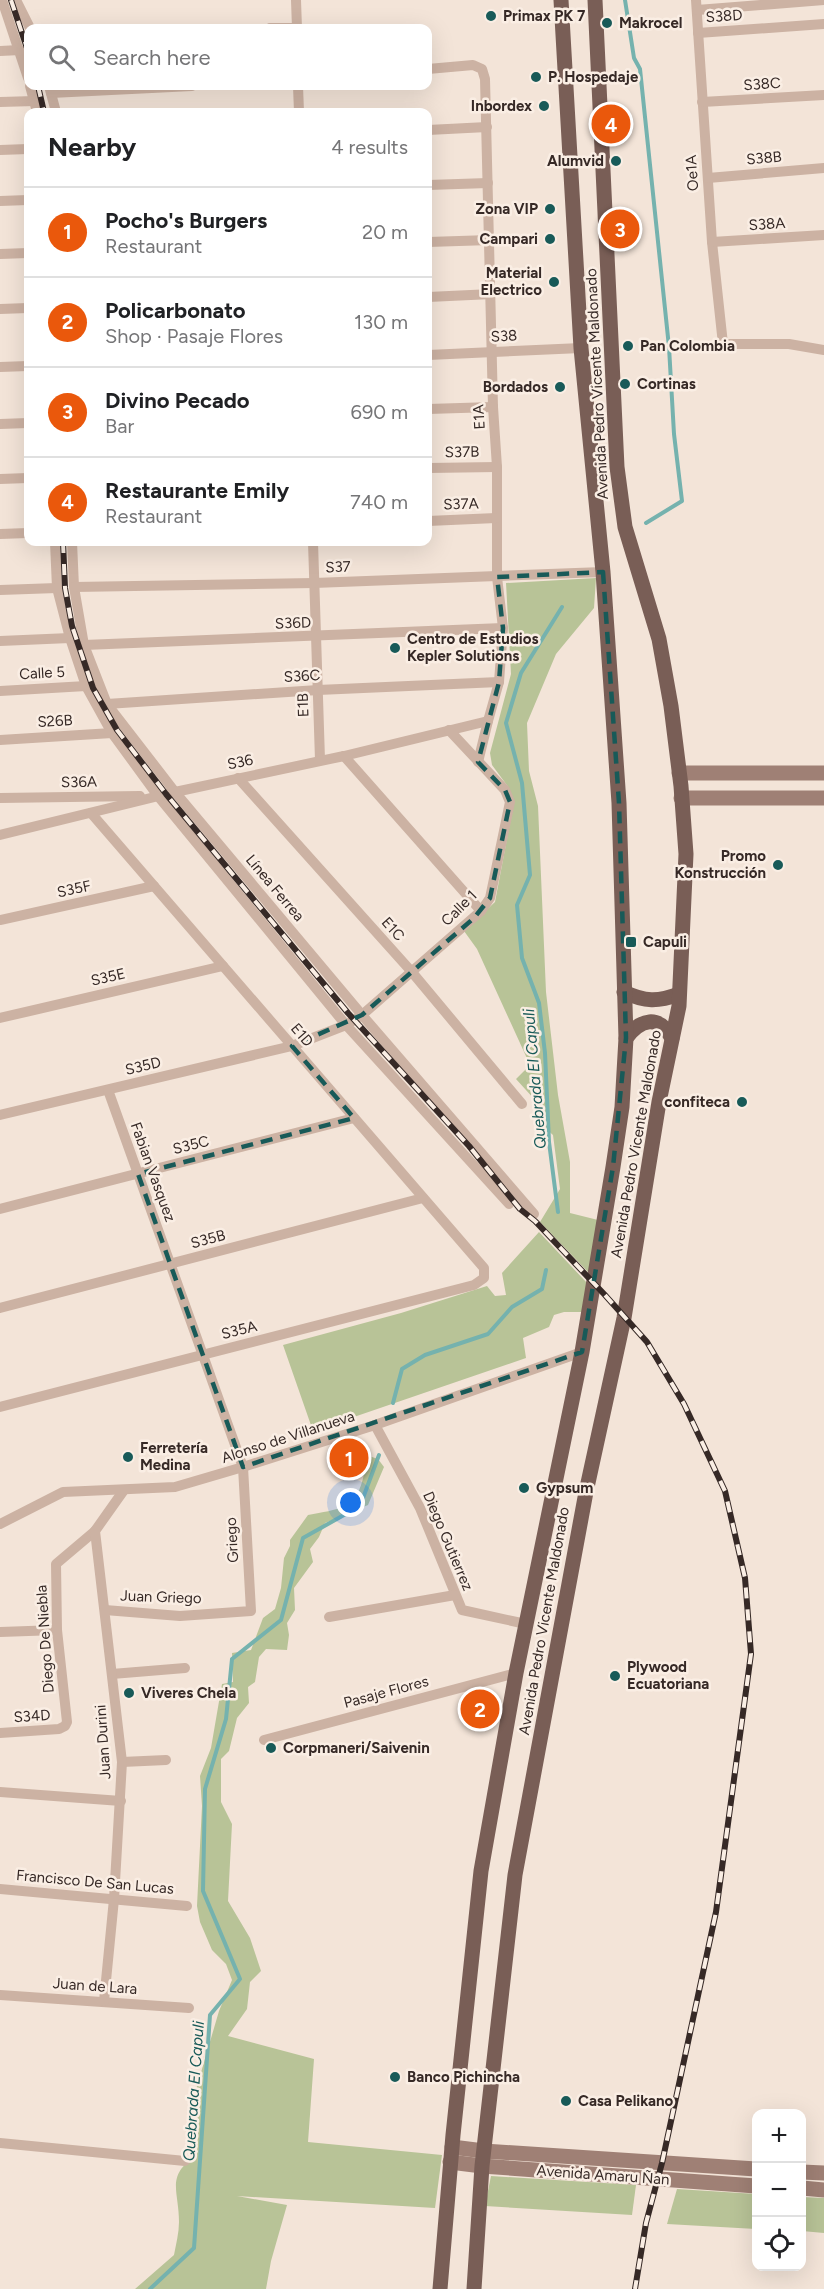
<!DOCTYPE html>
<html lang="en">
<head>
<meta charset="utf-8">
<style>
  :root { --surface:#fff; --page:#f6f6f6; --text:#202124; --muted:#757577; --line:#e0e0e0; --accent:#ea580c }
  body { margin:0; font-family:Figtree,sans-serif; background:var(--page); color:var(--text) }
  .controls { position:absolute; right:18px; bottom:18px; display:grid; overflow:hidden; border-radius:12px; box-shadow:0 6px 24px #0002 }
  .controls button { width:54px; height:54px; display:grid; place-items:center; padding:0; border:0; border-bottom:2px solid var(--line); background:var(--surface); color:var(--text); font:30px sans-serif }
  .you { position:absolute; left:351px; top:1503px; width:21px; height:21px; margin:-15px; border:4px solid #fff; border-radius:50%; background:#1a73e8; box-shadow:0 0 0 9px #1a73e833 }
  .badge { display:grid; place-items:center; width:39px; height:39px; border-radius:50%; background:var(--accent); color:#fff; font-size:20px; font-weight:700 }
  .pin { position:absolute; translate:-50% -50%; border:3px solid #fff; box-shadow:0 2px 6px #0006 }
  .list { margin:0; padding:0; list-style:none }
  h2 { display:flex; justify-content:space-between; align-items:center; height:78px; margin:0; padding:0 24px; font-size:26px }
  h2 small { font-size:20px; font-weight:400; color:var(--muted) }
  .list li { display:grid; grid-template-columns:39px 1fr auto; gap:18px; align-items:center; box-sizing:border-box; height:90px; padding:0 24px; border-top:2px solid var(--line) }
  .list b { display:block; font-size:22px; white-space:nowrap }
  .list p { margin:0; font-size:20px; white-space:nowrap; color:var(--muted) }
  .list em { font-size:20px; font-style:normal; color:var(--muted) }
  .icon { flex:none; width:33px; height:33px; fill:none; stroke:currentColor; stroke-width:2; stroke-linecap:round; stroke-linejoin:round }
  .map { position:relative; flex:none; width:824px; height:2289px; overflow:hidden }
  .search { position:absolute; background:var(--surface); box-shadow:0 6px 24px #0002; left:24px; top:24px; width:408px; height:66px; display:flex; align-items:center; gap:15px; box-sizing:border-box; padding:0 21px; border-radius:12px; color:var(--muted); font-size:22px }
  .panel { position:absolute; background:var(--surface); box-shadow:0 6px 24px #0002; left:24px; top:108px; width:408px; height:438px; border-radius:12px }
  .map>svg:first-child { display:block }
  .green { fill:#b8c397 }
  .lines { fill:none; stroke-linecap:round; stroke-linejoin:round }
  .stream { stroke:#75b2ae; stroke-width:4 }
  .street { stroke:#ccb2a3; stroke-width:10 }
  .secondary { stroke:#9f8075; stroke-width:15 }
  .primary { stroke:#795e56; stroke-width:15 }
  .rail-casing { stroke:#362926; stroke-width:6 }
  .rail { stroke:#faeee4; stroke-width:4; stroke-dasharray:11; stroke-linecap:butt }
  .marked { fill:none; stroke:#185a58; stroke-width:4.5; stroke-dasharray:12 8; stroke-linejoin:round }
  .poi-dot { fill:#185a58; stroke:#faeee4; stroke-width:2 }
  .labels { text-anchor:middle; stroke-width:5; stroke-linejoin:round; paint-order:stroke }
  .poi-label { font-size:15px; font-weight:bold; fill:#362926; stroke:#faeee4; text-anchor:start }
  .street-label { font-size:15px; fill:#362926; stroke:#faeee4 }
  .water-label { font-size:16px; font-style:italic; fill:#185a58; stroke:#faeee4 }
</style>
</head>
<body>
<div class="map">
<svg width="824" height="2289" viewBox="0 0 824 2289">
  <rect width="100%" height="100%" fill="#f3e4d8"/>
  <g class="green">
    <path d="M 596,578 L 594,608 L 556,654 L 527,723 L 529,771 L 538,806 L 546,992 L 558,1095 L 570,1162 L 570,1213 L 598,1220 L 590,1274 L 540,1222 L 560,1189 L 553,1135 L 535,1119 L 535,1100 L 516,1079 L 530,1065 L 477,949 L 464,931 L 495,902 L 513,807 L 509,788 L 492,765 L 490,753 L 511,674 L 506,583 Z"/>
    <path d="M 539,1232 L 587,1283 L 582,1312 L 564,1312 L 554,1315 L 549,1327 L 523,1338 L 526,1358 L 313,1431 L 283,1345 L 401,1313 L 487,1286 L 495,1296 L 506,1295 L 502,1273 Z"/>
    <path d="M 369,1456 L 378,1459 L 384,1467 L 368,1505 L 325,1523 L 319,1537 L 310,1549 L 313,1562 L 294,1588 L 295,1610 L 287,1623 L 289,1635 L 287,1650 L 266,1649 L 259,1657 L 255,1682 L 248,1687 L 249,1703 L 237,1718 L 229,1751 L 221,1759 L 221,1802 L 232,1824 L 228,1901 L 250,1938 L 261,1971 L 250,1982 L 247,2009 L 228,2036 L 314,2059 L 308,2142 L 442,2155 L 435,2208 L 237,2196 L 287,2205 L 271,2261 L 266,2289 L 135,2289 L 174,2255 C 176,2244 179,2233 179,2222 C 179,2190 165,2176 197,2155 L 198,2127 L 195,2093 L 219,2011 L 232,1980 L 226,1964 L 212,1950 L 200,1922 L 197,1906 L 202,1806 L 200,1776 L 211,1748 L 222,1684 L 233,1682 L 232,1653 L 251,1650 L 263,1618 L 275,1609 L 281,1588 L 284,1558 L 290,1546 L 290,1540 L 308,1515 C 338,1509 357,1510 364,1474 C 365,1467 365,1463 369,1456 Z"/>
    <path d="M 491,2176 L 636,2185 L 632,2215 L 485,2206 Z"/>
    <path d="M 677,2189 L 756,2194 L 756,2229 L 667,2224 Z"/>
    <path d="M 802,2197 L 824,2198 L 824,2233 L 802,2231 Z"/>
  </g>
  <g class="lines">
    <g class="stream">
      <path d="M 625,0 L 634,58 L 640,69 L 669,347 L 674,434 L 682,501 L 646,523"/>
      <path d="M 558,1212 L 549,1142 L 545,1053 L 539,1003 L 522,958 L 517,905 L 530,875 L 522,783 L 506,723 L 521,673 L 562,607"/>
      <path d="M 393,1403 L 402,1369 L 425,1355 L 488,1334 L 512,1307 L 542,1289 L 546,1270"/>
      <path d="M 150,2289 L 194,2248 L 210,2015 L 240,1979 L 203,1891 L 205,1789 L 226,1719 L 232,1659 L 281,1620 L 303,1538 L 360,1506 L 379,1455"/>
    </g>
    <g class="street">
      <path d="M 2,0 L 28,78"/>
      <path d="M 16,0 L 30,28"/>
      <path d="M 296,0 L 297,28"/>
      <path d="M 696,0 L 712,242 L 723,344 L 789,344 L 824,350"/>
      <path d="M 697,10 L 824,0"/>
      <path d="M 270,28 L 297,28"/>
      <path d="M 698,33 L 824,24"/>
      <path d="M 0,51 L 20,50"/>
      <path d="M 428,69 L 473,65 L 482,69 L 485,79 L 493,407 L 497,467 L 497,577 L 503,628 L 499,682 L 488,721 L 478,762"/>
      <path d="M 30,86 L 37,112"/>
      <path d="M 49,86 L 56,112"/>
      <path d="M 298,86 L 299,112"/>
      <path d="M 51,93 L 192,86"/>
      <path d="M 0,102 L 35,101"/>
      <path d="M 702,102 L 824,95"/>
      <path d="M 428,130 L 487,127"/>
      <path d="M 0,150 L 28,149"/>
      <path d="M 708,178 L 824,168"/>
      <path d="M 428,185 L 488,183"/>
      <path d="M 0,201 L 28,200"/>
      <path d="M 428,242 L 490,240"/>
      <path d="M 712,242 L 824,235"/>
      <path d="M 0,254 L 28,253"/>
      <path d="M 428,297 L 492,294"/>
      <path d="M 0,309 L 28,308"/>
      <path d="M 428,355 L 581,348"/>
      <path d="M 0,367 L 28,366"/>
      <path d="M 428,409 L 493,407"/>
      <path d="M 0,424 L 28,423"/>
      <path d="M 428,468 L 497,467"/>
      <path d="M 0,479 L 28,478"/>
      <path d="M 428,521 L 496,518"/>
      <path d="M 0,534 L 28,533"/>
      <path d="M 55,542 L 57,588 L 70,638 L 86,686 L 112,733 L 158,796 L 346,1025 L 509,1204"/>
      <path d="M 72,542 L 74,587 L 84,645 L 107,704 L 175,792 L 362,1015 L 534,1214"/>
      <path d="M 313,542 L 320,760"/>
      <path d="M 74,587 L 314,583 L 603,572"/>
      <path d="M 0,590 L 57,588"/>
      <path d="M 0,641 L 70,638"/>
      <path d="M 84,645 L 503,628"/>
      <path d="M 0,691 L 86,686"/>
      <path d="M 107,704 L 318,690 L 499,682"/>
      <path d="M 0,740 L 112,733"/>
      <path d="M 344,756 L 481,911"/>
      <path d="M 238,778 L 411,971 L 522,1104"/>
      <path d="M 0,798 L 140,796"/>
      <path d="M 0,835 L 175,792 L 344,756 L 488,721"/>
      <path d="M 0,920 L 154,886"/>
      <path d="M 0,1018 L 223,966"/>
      <path d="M 0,1115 L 292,1046 L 346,1025 L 362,1015 L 481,911 L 490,898 L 510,802 L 505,790 L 449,730"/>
      <path d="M 0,1209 L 354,1118"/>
      <path d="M 0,1308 L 423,1198"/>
      <path d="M 0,1407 L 474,1285 L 484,1278 L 484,1268 L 91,813"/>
      <path d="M 375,1425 L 420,1508 L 462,1610 L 526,1624"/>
      <path d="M 0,1524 L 63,1492 L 175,1487 L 243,1467 L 375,1425 L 582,1352"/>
      <path d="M 105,1610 L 180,1616 L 251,1611 L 243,1467 L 108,1090"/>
      <path d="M 329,1617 L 455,1595"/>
      <path d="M 0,1632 L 57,1630"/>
      <path d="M 112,1674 L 185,1668"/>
      <path d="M 0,1733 L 59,1729 L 65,1726 L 67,1722 L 57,1630 L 56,1564 L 95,1531"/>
      <path d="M 264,1740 L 516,1673"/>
      <path d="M 122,1762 L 166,1760"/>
      <path d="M 0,1792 L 121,1801"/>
      <path d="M 0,1889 L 187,1906"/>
      <path d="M 0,1995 L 189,2008"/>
      <path d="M 104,2001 L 114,1899 L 122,1762 L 95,1531 L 124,1490"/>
      <path d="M 0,2143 L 185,2161"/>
    </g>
    <g class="secondary">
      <path d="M 679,773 L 824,773"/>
      <path d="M 681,798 L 824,798"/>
      <path d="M 452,2147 L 484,2151 L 756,2169"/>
      <path d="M 450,2162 L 482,2166 L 756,2186"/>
      <path d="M 802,2172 L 824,2173"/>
      <path d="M 802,2188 L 824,2190"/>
    </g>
    <g class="primary">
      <path d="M 624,992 C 645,1002 658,1002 679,994"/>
      <path d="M 626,1038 C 641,1019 658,1014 672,1038"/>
      <path d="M 440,2289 L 453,2135 L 481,1871 L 516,1673 L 582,1352 L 613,1167 L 622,1107 L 626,1038 L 619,803 L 603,572 L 581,348 L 561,0"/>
      <path d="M 474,2289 L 482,2166 L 515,1875 L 586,1492 L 624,1318 L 659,1102 L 679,1006 L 686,854 L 681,786 L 671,706 L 659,639 L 625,527 L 617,467 L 595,0"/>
    </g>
    <defs>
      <g id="rail">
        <path d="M 11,0 L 28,51"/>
        <path d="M 38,86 L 44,112"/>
        <path d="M 63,542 L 65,588 L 72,626 L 93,688 L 117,730 L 166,794 L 348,1013 L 469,1146 L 520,1209 L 535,1221 L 604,1294 L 647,1342 L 684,1404 L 725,1491 L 745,1578 L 751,1654 L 716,1912 L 662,2163 L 646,2223 L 635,2289"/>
      </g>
    </defs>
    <use href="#rail" class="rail-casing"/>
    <use href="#rail" class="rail"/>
  </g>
  <path class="marked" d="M 603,572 L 619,803 L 626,1038 L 613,1167 L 582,1352 L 243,1467 L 138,1174 L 354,1118 L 292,1046 L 362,1015 L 474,918 L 490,898 L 510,802 L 505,790 L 478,762 L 499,682 L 503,628 L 497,577 Z"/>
  <g class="poi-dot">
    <circle cx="491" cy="16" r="6"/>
    <circle cx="607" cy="23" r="6"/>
    <circle cx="536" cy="77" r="6"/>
    <circle cx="544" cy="106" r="6"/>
    <circle cx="616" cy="161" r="6"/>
    <circle cx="550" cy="209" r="6"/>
    <circle cx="550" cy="239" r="6"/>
    <circle cx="554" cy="282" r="6"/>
    <circle cx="628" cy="346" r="6"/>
    <circle cx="625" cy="384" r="6"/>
    <circle cx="560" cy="387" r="6"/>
    <circle cx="395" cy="648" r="6"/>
    <circle cx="778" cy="865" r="6"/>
    <rect x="625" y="936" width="12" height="12" rx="3"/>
    <circle cx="742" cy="1102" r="6"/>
    <circle cx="128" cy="1457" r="6"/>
    <circle cx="524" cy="1488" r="6"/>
    <circle cx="615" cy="1676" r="6"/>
    <circle cx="129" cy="1693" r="6"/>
    <circle cx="271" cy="1748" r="6"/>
    <circle cx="395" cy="2077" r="6"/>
    <circle cx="566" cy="2101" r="6"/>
  </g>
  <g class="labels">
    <g class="poi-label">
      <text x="503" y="21">Primax PK 7</text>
      <text x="619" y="28">Makrocel</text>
      <text x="548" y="82">P. Hospedaje</text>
      <text x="532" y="111" text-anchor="end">Inbordex</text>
      <text x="604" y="166" text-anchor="end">Alumvid</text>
      <text x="538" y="214" text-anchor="end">Zona VIP</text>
      <text x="538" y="244" text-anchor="end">Campari</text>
      <text x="542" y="278" text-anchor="end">Material<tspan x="542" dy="17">Electrico</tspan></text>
      <text x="640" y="351">Pan Colombia</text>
      <text x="637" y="389">Cortinas</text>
      <text x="548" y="392" text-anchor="end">Bordados</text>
      <text x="407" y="644">Centro de Estudios<tspan x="407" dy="17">Kepler Solutions</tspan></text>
      <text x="766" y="861" text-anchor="end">Promo<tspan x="766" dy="17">Konstrucción</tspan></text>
      <text x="643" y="947">Capuli</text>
      <text x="730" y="1107" text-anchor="end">confiteca</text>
      <text x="140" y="1453">Ferretería<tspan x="140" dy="17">Medina</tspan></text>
      <text x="536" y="1493">Gypsum</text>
      <text x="627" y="1672">Plywood<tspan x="627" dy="17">Ecuatoriana</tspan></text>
      <text x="141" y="1698">Viveres Chela</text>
      <text x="283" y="1753">Corpmaneri/Saivenin</text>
      <text x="407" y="2082">Banco Pichincha</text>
      <text x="578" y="2106">Casa Pelikano</text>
    </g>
    <g class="street-label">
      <text transform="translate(724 16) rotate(-4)" y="5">S38D</text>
      <text transform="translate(762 84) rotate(-4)" y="5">S38C</text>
      <text transform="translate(764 158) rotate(-5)" y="5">S38B</text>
      <text transform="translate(692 173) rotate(-94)" y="5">Oe1A</text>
      <text transform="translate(767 224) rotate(-4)" y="5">S38A</text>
      <text transform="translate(504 336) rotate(-3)" y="5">S38</text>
      <text transform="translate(597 384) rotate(-93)" y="5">Avenida Pedro Vicente Maldonado</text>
      <text transform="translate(479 417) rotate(-93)" y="5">E1A</text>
      <text transform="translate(462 452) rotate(-1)" y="5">S37B</text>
      <text transform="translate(461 504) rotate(-2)" y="5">S37A</text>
      <text transform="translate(338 567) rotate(-2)" y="5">S37</text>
      <text transform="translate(293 623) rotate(-2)" y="5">S36D</text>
      <text transform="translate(42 673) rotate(-3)" y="5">Calle 5</text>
      <text transform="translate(302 676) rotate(-3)" y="5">S36C</text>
      <text transform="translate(303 705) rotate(-92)" y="5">E1B</text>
      <text transform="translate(55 721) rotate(-3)" y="5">S26B</text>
      <text transform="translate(240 762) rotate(-12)" y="5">S36</text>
      <text transform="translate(79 782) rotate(-1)" y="5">S36A</text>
      <text transform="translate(275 888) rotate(50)" y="5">Línea Ferrea</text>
      <text transform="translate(74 889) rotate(-12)" y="5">S35F</text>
      <text transform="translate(459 908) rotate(-45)" y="5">Calle 1</text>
      <text transform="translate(393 929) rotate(48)" y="5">E1C</text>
      <text transform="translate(108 977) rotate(-13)" y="5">S35E</text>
      <text transform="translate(302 1035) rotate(49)" y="5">E1D</text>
      <text transform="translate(143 1066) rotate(-13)" y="5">S35D</text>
      <text transform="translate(636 1144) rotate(-80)" y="5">Avenida Pedro Vicente Maldonado</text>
      <text transform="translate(191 1145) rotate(-14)" y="5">S35C</text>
      <text transform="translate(153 1172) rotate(70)" y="5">Fabian Vasquez</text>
      <text transform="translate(208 1239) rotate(-15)" y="5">S35B</text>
      <text transform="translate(239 1330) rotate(-14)" y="5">S35A</text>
      <text transform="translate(288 1437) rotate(-18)" y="5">Alonso de Villanueva</text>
      <text transform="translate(232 1540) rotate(-93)" y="5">Griego</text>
      <text transform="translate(448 1541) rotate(67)" y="5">Diego Gutierrez</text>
      <text transform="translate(161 1597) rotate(2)" y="5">Juan Griego</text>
      <text transform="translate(544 1621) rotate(-80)" y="5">Avenida Pedro Vicente Maldonado</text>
      <text transform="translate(45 1639) rotate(-94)" y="5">Diego De Niebla</text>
      <text transform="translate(386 1692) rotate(-15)" y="5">Pasaje Flores</text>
      <text transform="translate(32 1716) rotate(-4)" y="5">S34D</text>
      <text transform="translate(103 1742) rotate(-94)" y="5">Juan Durini</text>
      <text transform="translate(95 1882) rotate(5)" y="5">Francisco De San Lucas</text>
      <text transform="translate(95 1986) rotate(4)" y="5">Juan de Lara</text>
      <text transform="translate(603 2175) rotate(4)" y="5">Avenida Amaru Ñan</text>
    </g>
    <g class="water-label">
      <text transform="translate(534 1079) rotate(-95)" y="6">Quebrada El Capuli</text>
      <text transform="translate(193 2091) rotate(-86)" y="6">Quebrada El Capuli</text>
    </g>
  </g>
</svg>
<div class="controls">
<button>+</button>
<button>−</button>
<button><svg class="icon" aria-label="locate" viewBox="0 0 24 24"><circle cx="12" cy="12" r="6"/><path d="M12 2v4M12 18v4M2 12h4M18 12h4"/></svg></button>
</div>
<div class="you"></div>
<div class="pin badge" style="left:349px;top:1458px">1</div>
<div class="pin badge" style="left:480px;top:1709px">2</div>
<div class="pin badge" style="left:620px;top:229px">3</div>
<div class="pin badge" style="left:611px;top:124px">4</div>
<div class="search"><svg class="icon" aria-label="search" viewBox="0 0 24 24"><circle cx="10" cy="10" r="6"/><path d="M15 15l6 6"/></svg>Search here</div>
<section class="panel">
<h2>Nearby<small>4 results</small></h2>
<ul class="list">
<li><span class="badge">1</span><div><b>Pocho's Burgers</b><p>Restaurant</p></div><em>20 m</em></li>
<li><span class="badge">2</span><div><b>Policarbonato</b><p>Shop · Pasaje Flores</p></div><em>130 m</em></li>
<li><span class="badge">3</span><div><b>Divino Pecado</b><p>Bar</p></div><em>690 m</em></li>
<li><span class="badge">4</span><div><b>Restaurante Emily</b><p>Restaurant</p></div><em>740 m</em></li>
</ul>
</section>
</div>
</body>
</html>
